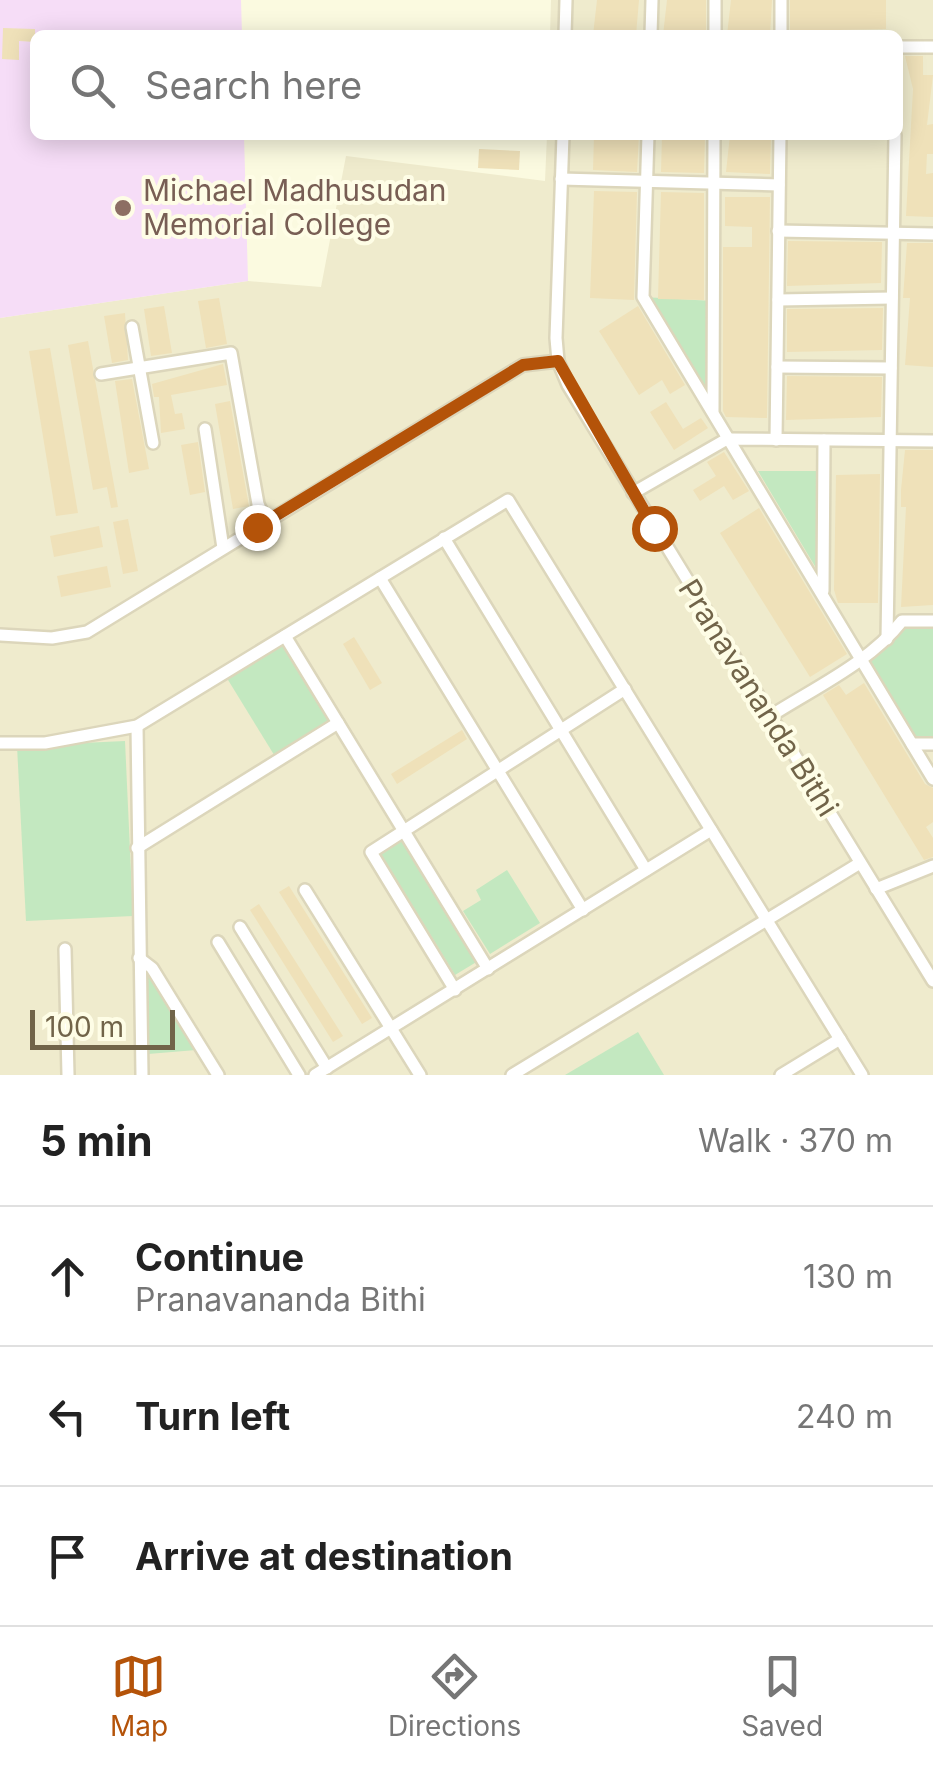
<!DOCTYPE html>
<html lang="en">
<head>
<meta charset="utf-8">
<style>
  :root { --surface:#fff; --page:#f2f2f2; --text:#222; --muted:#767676; --line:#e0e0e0; --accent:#b45309 }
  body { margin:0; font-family:Inter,sans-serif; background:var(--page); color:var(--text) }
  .scale { position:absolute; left:30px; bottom:25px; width:145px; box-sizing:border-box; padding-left:10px; border:5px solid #716449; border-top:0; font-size:28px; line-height:35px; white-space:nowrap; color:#716449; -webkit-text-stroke:8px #fefde6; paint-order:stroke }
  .stop { position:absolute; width:30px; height:30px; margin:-22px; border:8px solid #b45309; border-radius:50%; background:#fff }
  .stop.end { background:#b45309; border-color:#fff; box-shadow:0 2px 10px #0008 }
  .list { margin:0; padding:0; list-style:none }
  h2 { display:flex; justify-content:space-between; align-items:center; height:130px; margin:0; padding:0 40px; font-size:42px }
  h2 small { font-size:32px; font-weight:400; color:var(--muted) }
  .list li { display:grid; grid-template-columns:65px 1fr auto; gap:30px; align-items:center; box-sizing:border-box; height:140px; padding:0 40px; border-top:2px solid var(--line) }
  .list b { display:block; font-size:38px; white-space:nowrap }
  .list p { margin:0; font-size:32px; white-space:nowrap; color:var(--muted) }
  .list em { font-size:32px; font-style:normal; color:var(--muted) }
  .icon { flex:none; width:55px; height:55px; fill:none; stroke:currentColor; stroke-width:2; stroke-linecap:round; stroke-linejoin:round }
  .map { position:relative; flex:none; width:933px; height:1075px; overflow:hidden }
  .search { position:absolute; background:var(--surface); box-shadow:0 5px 25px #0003; left:30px; right:30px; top:30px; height:110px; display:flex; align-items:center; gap:25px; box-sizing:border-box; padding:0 35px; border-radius:15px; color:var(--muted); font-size:38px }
  .sheet { height:550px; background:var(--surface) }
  nav { display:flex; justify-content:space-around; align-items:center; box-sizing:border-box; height:140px; border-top:2px solid var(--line); background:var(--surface); font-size:28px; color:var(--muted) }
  nav a { display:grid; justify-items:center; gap:5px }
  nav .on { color:var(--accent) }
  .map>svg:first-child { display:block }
  .residential { fill:#efebcd }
  .education { fill:#f6ddf7 }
  .green { fill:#c3e8c0 }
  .building { fill:#efe1b9 }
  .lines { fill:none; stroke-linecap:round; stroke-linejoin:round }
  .street-casing { stroke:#dcd6bb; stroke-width:16 }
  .street { stroke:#fff; stroke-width:11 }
  .route { stroke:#b45309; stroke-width:12 }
  .education-dot { fill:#8d6e63; stroke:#fefde6; stroke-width:4 }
  .labels { text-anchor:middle; stroke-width:8; stroke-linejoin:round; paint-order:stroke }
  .education-label { font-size:30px; fill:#785e54; stroke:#fefde6; text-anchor:start }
  .street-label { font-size:30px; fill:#716449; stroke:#fefde6 }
</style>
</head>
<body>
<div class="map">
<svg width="933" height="1075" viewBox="0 0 933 1075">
  <rect width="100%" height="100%" fill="#fbfae0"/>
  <path class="residential" d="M 551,0 L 933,0 L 933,1075 L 0,1075 L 0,318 L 248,281 L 321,287 L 346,156 L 545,181 L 547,135 L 898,135 L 898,35 L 550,35 Z"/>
  <path class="education" d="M 0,0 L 241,0 L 242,35 L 35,35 L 35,135 L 244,135 L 248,281 L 0,318 Z"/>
  <g class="green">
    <path d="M 643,297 L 713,301 L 710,405 Z"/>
    <path d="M 758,471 L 817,471 L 816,568 Z"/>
    <path d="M 906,621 L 933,622 L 933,742 L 915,742 L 863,657 Z"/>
    <path d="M 285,636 L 338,723 L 276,758 L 225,675 Z"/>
    <path d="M 125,741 L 133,916 L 26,921 L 17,746 Z"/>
    <path d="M 401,837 L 478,961 L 455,975 L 379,851 Z"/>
    <path d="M 507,870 L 540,923 L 490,954 L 463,911 L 481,900 L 476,890 Z"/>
    <path d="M 146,967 L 196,1050 L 148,1054 Z"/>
    <path d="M 638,1032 L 664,1075 L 565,1075 Z"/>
  </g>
  <g class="building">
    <path d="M 597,0 L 639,0 L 636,35 L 593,35 Z"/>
    <path d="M 667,0 L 706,0 L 706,35 L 663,35 Z"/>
    <path d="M 731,0 L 772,0 L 770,35 L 727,35 Z"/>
    <path d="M 790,0 L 886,0 L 886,29 L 790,31 Z"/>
    <path d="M 3,28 L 35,29 L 35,42 L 19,41 L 19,60 L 2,59 Z"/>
    <path d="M 905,56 L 923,56 L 923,75 L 933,75 L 927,125 L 933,124 L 933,154 L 927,154 L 926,174 L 933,173 L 933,217 L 906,216 L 913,89 Z"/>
    <path d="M 594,135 L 639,135 L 637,172 L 593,170 Z"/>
    <path d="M 662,135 L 705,135 L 704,173 L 661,172 Z"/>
    <path d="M 730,135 L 771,135 L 770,174 L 726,172 Z"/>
    <path d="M 479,149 L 520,151 L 519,170 L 478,168 Z"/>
    <path d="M 594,191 L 637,192 L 634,300 L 590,298 Z"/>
    <path d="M 661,192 L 704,193 L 704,300 L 658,299 Z"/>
    <path d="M 725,197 L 770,197 L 767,418 L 726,417 L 723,411 L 723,247 L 752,247 L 752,227 L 725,226 Z"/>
    <path d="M 788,241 L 882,242 L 881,283 L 787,286 Z"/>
    <path d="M 907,243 L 933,243 L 933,367 L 905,365 L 910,298 L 903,298 Z"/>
    <path d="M 219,298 L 227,344 L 206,348 L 198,301 Z"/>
    <path d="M 164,306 L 172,353 L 151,356 L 144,309 Z"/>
    <path d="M 638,306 L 685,385 L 670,394 L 662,380 L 639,395 L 599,331 Z"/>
    <path d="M 883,308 L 882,350 L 787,352 L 787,309 Z"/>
    <path d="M 125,313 L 128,360 L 112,363 L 104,316 Z"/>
    <path d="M 88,341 L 118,507 L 111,508 L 107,487 L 93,490 L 68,345 Z"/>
    <path d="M 50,348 L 78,513 L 56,516 L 29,351 Z"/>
    <path d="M 223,364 L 227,385 L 171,395 L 175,414 L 182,413 L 185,429 L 161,433 L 159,397 L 154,397 L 152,384 Z"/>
    <path d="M 787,376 L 882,377 L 881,417 L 786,420 Z"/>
    <path d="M 132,379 L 149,469 L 129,473 L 115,381 Z"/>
    <path d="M 230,401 L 249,506 L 233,509 L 215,404 Z"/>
    <path d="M 666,402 L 683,429 L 701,418 L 708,428 L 674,450 L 650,412 Z"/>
    <path d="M 198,442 L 205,492 L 190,495 L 181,445 Z"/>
    <path d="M 905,450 L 933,450 L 933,605 L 901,607 L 906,507 L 901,507 L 901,490 Z"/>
    <path d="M 724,452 L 749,491 L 733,500 L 724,486 L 700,501 L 693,490 L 716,476 L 707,462 Z"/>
    <path d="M 880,474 L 878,603 L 838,603 L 834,590 L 836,475 Z"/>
    <path d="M 759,508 L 847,654 L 810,677 L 720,533 Z"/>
    <path d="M 128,519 L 138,571 L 123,574 L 113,522 Z"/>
    <path d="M 99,526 L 103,547 L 54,557 L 50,536 Z"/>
    <path d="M 107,566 L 111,587 L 61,597 L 57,576 Z"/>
    <path d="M 354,637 L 382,683 L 370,690 L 343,644 Z"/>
    <path d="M 864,683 L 925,784 L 933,788 L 933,822 L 926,827 L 933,838 L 933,857 L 924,860 L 823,695 L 839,685 L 846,695 Z"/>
    <path d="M 462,730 L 467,739 L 397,784 L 391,774 Z"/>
    <path d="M 289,886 L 372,1018 L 362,1024 L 279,892 Z"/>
    <path d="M 259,904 L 343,1036 L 333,1042 L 250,910 Z"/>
  </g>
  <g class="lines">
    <defs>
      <g id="street">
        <path d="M 565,35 L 566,0"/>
        <path d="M 651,35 L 652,0"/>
        <path d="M 715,35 L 715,0"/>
        <path d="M 781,35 L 781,0"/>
        <path d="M 898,47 L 933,47"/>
        <path d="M 563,135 L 556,338 L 558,361 L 568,385 L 933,981"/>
        <path d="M 648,135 L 643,297 L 933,779"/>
        <path d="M 561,179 L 779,185"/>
        <path d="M 778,231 L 933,234"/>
        <path d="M 778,300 L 892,298"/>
        <path d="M 132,327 L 153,443"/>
        <path d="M 777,367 L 891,368"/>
        <path d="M 101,374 L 231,353 L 258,504 L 266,522"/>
        <path d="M 713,411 L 714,135"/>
        <path d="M 205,429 L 223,548"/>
        <path d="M 776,440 L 780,135"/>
        <path d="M 633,493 L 727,439 L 933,441"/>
        <path d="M 444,538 L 646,870"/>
        <path d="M 380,578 L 583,910"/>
        <path d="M 823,591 L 824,440"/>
        <path d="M 0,635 L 52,638 L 87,632 L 523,365 L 558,361"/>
        <path d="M 285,636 L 488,969"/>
        <path d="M 887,639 L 895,135"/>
        <path d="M 769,717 C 814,688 869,663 902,621 L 933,621"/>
        <path d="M 137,726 L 142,1075"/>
        <path d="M 0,743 L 45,743 L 137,726 L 508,500 L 862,1075"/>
        <path d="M 912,744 L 933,744"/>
        <path d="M 137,848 L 338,723"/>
        <path d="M 876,889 L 933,866"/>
        <path d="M 305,890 L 420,1075"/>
        <path d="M 240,927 L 327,1068"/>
        <path d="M 218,942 L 299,1075"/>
        <path d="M 65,949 L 68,1075"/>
        <path d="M 139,958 L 152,968 L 218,1075"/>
        <path d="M 455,990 L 371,852 L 625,689"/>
        <path d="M 315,1075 L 711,830"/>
        <path d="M 512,1075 L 860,863"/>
        <path d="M 781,1075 L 840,1039"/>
      </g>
    </defs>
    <use href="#street" class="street-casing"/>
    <use href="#street" class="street"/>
  </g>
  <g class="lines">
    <path class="route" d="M 257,527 L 523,365 L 558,361 L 654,528"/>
  </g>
  <circle class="education-dot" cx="123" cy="208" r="10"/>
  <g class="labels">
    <g class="education-label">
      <text x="143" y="201">Michael Madhusudan<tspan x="143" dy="34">Memorial College</tspan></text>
    </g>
    <g class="street-label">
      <text transform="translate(758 698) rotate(58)" y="10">Pranavananda Bithi</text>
    </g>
  </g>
</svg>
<div class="scale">100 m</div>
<div class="stop" style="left:654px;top:528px"></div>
<div class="stop end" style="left:257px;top:527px"></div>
<div class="search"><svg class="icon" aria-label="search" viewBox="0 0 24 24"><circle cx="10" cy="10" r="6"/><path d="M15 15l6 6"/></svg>Search here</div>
</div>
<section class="sheet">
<h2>5 min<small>Walk · 370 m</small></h2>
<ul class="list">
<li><svg class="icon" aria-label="ahead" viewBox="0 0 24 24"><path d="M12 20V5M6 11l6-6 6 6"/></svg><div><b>Continue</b><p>Pranavananda Bithi</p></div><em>130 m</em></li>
<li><svg class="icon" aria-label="left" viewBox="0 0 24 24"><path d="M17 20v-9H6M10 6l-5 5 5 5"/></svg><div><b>Turn left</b></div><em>240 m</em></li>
<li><svg class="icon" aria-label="arrive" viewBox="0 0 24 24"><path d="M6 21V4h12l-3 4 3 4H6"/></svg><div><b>Arrive at destination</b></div></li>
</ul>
</section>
<nav>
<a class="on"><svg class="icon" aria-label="map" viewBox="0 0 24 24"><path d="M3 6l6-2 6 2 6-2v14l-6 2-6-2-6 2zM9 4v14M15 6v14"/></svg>Map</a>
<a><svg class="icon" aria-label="directions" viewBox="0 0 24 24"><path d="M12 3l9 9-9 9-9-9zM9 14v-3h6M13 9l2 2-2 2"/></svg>Directions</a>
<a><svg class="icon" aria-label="saved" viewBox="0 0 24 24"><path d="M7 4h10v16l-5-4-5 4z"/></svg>Saved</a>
</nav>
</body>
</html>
